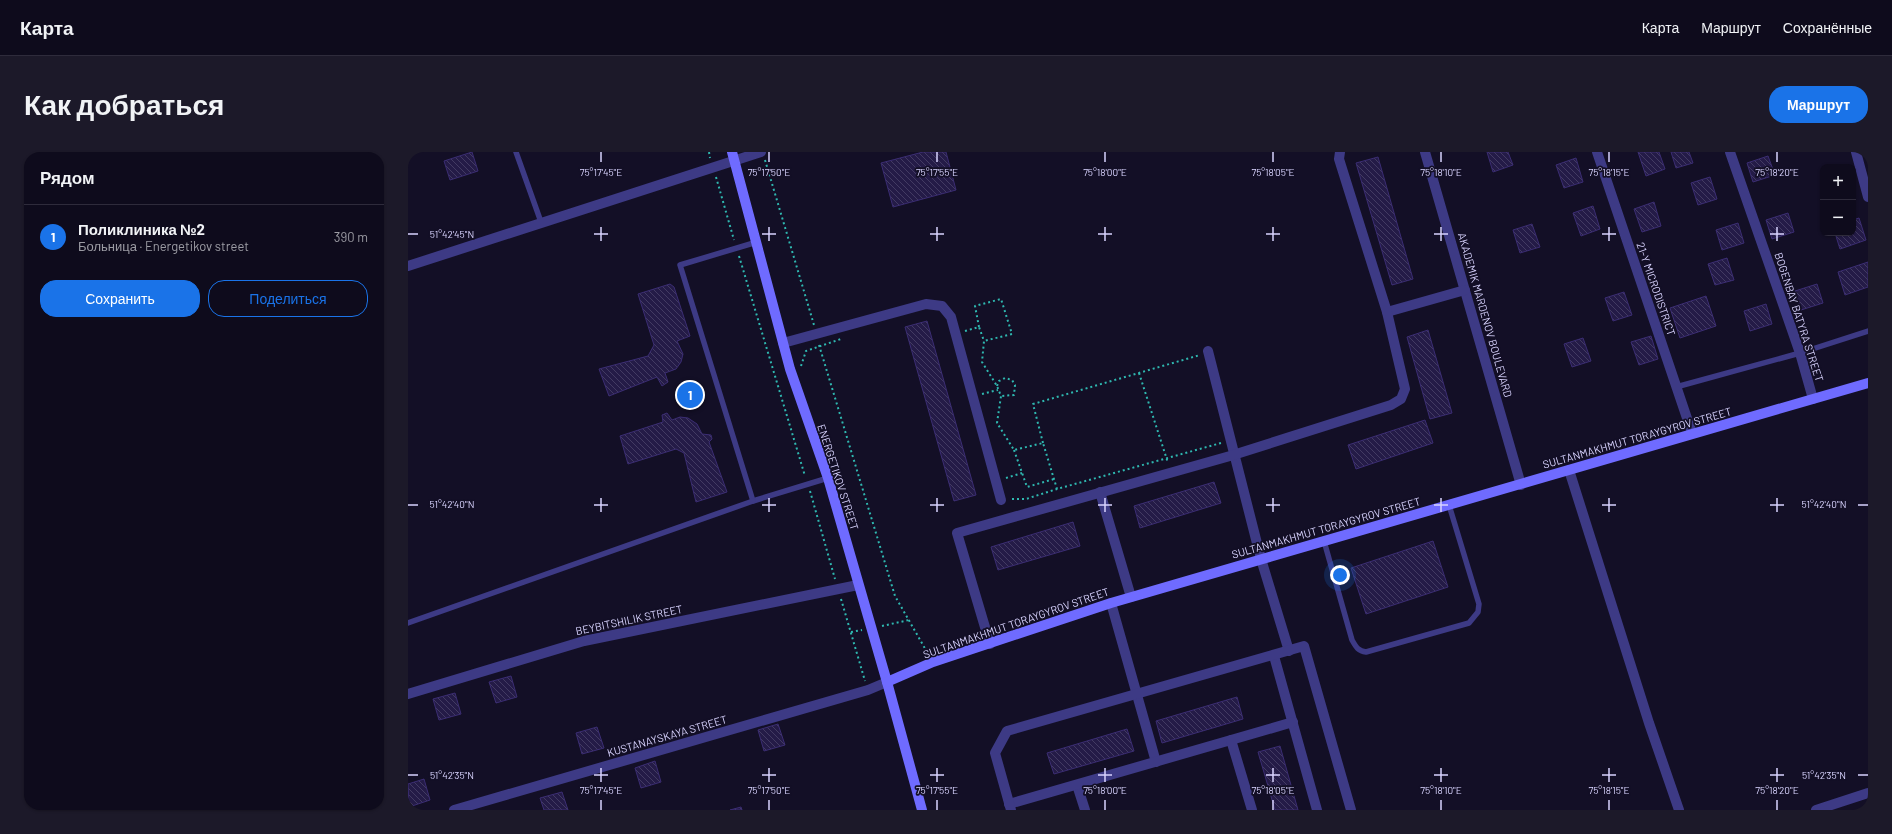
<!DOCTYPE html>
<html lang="ru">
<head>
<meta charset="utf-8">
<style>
  :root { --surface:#0e0b1c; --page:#1c1929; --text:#f1f3f6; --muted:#9b9ba3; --line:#2e2b3b; --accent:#1a73e8 }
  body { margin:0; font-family:Barlow,sans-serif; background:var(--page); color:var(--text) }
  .controls { position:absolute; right:12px; top:12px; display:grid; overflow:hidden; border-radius:8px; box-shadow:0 1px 3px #0004 }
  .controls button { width:36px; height:36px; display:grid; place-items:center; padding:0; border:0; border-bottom:1px solid var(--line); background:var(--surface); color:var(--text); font:20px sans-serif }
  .you { position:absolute; left:932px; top:423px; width:14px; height:14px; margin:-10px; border:3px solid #fff; border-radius:50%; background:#1a73e8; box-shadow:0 0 0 6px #1a73e833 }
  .badge { display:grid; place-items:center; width:26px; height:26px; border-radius:50%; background:var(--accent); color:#fff; font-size:13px; font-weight:700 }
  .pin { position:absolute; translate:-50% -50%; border:2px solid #fff; box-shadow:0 1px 4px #0006 }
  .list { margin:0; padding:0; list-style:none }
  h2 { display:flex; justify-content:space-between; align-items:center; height:52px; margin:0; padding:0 16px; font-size:17px }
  h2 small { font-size:13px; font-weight:400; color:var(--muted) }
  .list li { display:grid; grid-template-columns:26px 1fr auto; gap:12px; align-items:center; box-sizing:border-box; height:64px; padding:0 16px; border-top:1px solid var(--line) }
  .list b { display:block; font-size:15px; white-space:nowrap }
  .list p { margin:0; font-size:13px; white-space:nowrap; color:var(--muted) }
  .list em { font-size:13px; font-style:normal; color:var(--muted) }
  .actions { display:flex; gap:8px; padding:12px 16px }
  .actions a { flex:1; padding:9px 0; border:1px solid var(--accent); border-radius:16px; text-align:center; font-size:14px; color:var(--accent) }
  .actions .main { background:var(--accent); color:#fff }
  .map { position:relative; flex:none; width:1460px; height:658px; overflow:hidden; border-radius:16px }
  header { display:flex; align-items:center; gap:24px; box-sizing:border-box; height:56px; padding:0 20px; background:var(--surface); border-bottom:1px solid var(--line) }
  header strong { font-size:19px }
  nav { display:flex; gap:22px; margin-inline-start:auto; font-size:14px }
  .intro { display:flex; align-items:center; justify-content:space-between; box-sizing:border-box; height:96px; padding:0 24px }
  h1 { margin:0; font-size:28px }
  .button { padding:10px 18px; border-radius:16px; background:var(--accent); color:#fff; font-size:14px; font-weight:700 }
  main { display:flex; gap:24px; padding:0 24px }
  aside { flex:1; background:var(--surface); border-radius:16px; box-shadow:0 1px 3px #0004 }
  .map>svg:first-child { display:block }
  .building { fill:url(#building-back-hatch); stroke:#3b2d73 }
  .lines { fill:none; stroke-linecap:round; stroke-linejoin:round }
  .path { stroke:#2fb8b0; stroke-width:2; stroke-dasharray:2 3; stroke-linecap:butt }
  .lane { stroke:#3d3a85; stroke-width:5.5 }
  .street { stroke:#3d3a85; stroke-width:10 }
  .secondary { stroke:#6f6bff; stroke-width:10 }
  .ticks { fill:none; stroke:#d9d4ff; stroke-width:1.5 }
  .labels { text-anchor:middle; stroke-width:3.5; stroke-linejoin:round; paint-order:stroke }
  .street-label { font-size:11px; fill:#d9d4ff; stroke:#130f26 }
  .ticks-label { font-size:10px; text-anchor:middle; fill:#d9d4ff; stroke:#130f26; stroke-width:3.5; stroke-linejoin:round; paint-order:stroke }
</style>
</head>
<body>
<header>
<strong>Карта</strong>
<nav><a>Карта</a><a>Маршрут</a><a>Сохранённые</a></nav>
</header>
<div class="intro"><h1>Как добраться</h1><a class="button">Маршрут</a></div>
<main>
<aside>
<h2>Рядом<small></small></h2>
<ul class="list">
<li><span class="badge">1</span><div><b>Поликлиника №2</b><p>Больница · Energetikov street</p></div><em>390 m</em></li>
</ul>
<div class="actions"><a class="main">Сохранить</a><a>Поделиться</a></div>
</aside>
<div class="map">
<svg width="1460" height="658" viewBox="0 0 1460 658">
  <defs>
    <pattern id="building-back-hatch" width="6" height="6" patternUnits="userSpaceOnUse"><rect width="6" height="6" fill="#241b47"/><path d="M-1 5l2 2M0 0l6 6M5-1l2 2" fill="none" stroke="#433b63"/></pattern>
  </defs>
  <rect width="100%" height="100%" fill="#130f26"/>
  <g class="building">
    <path d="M 64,0 L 70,19 L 42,28 L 36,9 Z"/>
    <path d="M 515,0 L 538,0 L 548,38 L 485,55 L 473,11 Z"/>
    <path d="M 1079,0 L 1100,0 L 1105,13 L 1085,20 Z"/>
    <path d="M 1230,0 L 1251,0 L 1257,17 L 1238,24 Z"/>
    <path d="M 1263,0 L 1281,0 L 1285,11 L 1268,16 Z"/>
    <path d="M 1360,4 L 1367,23 L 1345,30 L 1339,11 Z"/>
    <path d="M 970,5 L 1005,127 L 984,133 L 948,11 Z"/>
    <path d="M 1168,6 L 1175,30 L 1156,36 L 1148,13 Z"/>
    <path d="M 1302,25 L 1309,47 L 1290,53 L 1283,31 Z"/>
    <path d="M 1246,50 L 1253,74 L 1234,80 L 1226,57 Z"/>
    <path d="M 1185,54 L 1192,77 L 1173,84 L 1165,61 Z"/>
    <path d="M 1380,61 L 1386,80 L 1364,87 L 1358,68 Z"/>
    <path d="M 1451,66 L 1458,88 L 1432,97 L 1427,81 L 1445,81 L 1445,68 Z"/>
    <path d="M 1330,71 L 1336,91 L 1314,98 L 1308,78 Z"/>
    <path d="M 1124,72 L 1132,95 L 1112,101 L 1105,78 Z"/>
    <path d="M 1319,106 L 1326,128 L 1307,133 L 1300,112 Z"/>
    <path d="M 1460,110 L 1460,135 L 1437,143 L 1430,120 Z"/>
    <path d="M 262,132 L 266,135 L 282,184 L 269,189 L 275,202 L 273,210 L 268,217 L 257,221 L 260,230 L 254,234 L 249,225 L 201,244 L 191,217 L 240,204 L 246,193 L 230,142 Z"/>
    <path d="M 1409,132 L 1415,151 L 1393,158 L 1387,139 Z"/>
    <path d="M 1216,140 L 1224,163 L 1205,169 L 1197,146 Z"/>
    <path d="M 1298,144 L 1308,174 L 1272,186 L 1262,156 Z"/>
    <path d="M 1358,152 L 1364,172 L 1342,179 L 1336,159 Z"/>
    <path d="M 519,169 L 568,343 L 546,349 L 497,175 Z"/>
    <path d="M 1020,178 L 1044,261 L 1022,267 L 999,185 Z"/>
    <path d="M 1243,184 L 1250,207 L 1231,213 L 1223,190 Z"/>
    <path d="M 1175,186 L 1183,209 L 1164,215 L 1156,192 Z"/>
    <path d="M 259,261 L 264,268 L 272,265 L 280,266 L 289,272 L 294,282 L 303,283 L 304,287 L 301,290 L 319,340 L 288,350 L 276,301 L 268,297 L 220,312 L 212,284 L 255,270 L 254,263 Z"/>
    <path d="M 1017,268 L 1025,291 L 948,317 L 940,293 Z"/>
    <path d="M 806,330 L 813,351 L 732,376 L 726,354 Z"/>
    <path d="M 665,370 L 672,394 L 590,418 L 583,395 Z"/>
    <path d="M 1025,389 L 1040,435 L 958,462 L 943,416 Z"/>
    <path d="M 103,524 L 109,545 L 88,551 L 81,530 Z"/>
    <path d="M 47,541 L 53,562 L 31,568 L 25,547 Z"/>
    <path d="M 829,545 L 835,567 L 754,591 L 748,569 Z"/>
    <path d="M 370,572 L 377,593 L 356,599 L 350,578 Z"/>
    <path d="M 189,575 L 196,596 L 174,602 L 168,581 Z"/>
    <path d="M 719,577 L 726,599 L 646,622 L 639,601 Z"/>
    <path d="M 872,594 L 890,658 L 867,658 L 850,600 Z"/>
    <path d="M 247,609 L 253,630 L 233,636 L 227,616 Z"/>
    <path d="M 16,627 L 22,648 L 1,655 L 0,632 Z"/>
    <path d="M 154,640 L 160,658 L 136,658 L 132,646 Z"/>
    <path d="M 333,655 L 334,658 L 322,658 Z"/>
  </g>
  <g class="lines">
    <g class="path">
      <path d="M 301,0 L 302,6"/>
      <path d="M 357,8 L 406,173"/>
      <path d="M 308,25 L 326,88"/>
      <path d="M 331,104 L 397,324"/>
      <path d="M 571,175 L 567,154 L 593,147 L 604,182 L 576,189"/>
      <path d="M 557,179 L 571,175 L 576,189 L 574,210 L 589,234 L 593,244 L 589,271 L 606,298 L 635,291 L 649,337 L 813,291"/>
      <path d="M 411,193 L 487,444 L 519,500"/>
      <path d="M 393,214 L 398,199 L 433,187"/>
      <path d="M 731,221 L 760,311"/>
      <path d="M 589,234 L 591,229 L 597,226 L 604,228 L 607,233 L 606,243 L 593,244"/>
      <path d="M 574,242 L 590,238"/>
      <path d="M 635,291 L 625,252 L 792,203"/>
      <path d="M 606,298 L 619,335 L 646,327"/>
      <path d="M 598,326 L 614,321"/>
      <path d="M 402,339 L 427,427"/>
      <path d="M 604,347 L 618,347 L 649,337"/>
      <path d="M 433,447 L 457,529"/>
      <path d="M 474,474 L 501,468"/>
      <path d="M 443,480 L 454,478"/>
    </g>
    <g class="lane">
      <path d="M 108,0 L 133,70"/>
      <path d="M 349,90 L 272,113 L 345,349 L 420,326"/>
      <path d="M 1268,235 L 1392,201 L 1460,179"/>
      <path d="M 916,389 L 944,488 C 948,495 950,499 958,500 L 1061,471 L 1070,460 L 1071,452 L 1041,353"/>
      <path d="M 0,471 L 345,349"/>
    </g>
    <g class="street">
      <path d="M 1017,0 L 1113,333"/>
      <path d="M 1189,0 L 1284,281"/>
      <path d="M 1322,0 L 1392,201 L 1405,247"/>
      <path d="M 1448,0 L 1460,45"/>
      <path d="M 0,114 L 353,0"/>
      <path d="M 979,160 L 1057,138"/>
      <path d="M 375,191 L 518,152 L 534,154 L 543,165 L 593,348"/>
      <path d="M 800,199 L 853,407 L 881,499"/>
      <path d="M 1161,318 L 1241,571 L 1271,658"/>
      <path d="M 692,340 L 723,445"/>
      <path d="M 703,451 L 748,610"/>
      <path d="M 582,492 L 549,381 L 822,304 L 983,253 L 993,247 L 997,237 L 979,160 L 931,7 L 932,0"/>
      <path d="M 866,504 L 909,658"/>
      <path d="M 0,542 L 176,489 L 450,433"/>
      <path d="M 669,633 L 677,658"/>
      <path d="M 601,652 L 823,588"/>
      <path d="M 46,658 L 460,538 L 479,530"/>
      <path d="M 603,658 L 587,601 L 599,579 L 896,494 L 943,658"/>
      <path d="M 844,658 L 823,588 L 885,570"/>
      <path d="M 1408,658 L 1460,641"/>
    </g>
    <g class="secondary">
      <path d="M 324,0 L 382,217 L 420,326 L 479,530 L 514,658"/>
      <path d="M 479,530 L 525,510 L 703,451 L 1460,231"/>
    </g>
  </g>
  <path class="ticks" d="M 193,0 L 193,10M 361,0 L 361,10M 529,0 L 529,10M 697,0 L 697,10M 865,0 L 865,10M 1033,0 L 1033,10M 1201,0 L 1201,10M 1369,0 L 1369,10M 193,75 L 193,89M 361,75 L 361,89M 529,75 L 529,89M 697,75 L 697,89M 865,75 L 865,89M 1033,75 L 1033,89M 1201,75 L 1201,89M 1369,75 L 1369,89M 0,82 L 10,82M 186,82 L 200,82M 354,82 L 368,82M 522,82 L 536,82M 690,82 L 704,82M 858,82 L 872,82M 1026,82 L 1040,82M 1194,82 L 1208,82M 1362,82 L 1376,82M 193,346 L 193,360M 361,346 L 361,360M 529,346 L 529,360M 697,346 L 697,360M 865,346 L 865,360M 1033,346 L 1033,360M 1201,346 L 1201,360M 1369,346 L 1369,360M 0,353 L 10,353M 186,353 L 200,353M 354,353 L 368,353M 522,353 L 536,353M 690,353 L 704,353M 858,353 L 872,353M 1026,353 L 1040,353M 1194,353 L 1208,353M 1362,353 L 1376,353M 1450,353 L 1460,353M 193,616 L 193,630M 361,616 L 361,630M 529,616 L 529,630M 697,616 L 697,630M 865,616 L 865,630M 1033,616 L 1033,630M 1201,616 L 1201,630M 1369,616 L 1369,630M 0,623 L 10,623M 186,623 L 200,623M 354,623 L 368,623M 522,623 L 536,623M 690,623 L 704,623M 858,623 L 872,623M 1026,623 L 1040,623M 1194,623 L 1208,623M 1362,623 L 1376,623M 1450,623 L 1460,623M 193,648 L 193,658M 361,648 L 361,658M 529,648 L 529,658M 697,648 L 697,658M 865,648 L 865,658M 1033,648 L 1033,658M 1201,648 L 1201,658M 1369,648 L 1369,658"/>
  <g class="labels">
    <g class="street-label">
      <text transform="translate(1248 137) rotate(71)" y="4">21-Y MICRODISTRICT</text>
      <text transform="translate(1077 163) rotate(74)" y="4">AKADEMIK MARDENOV BOULEVARD</text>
      <text transform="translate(1391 165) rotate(72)" y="4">BOGENBAY BATYRA STREET</text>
      <text transform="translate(1229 286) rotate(-16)" y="4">SULTANMAKHMUT TORAYGYROV STREET</text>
      <text transform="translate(430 325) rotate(72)" y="4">ENERGETIKOV STREET</text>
      <text transform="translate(918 376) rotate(-16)" y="4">SULTANMAKHMUT TORAYGYROV STREET</text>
      <text transform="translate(221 468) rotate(-12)" y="4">BEYBITSHILIK STREET</text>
      <text transform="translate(608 471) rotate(-19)" y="4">SULTANMAKHMUT TORAYGYROV STREET</text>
      <text transform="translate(259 584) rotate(-16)" y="4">KUSTANAYSKAYA STREET</text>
    </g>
  </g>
  <g class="ticks-label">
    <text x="193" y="24">75°17'45"E</text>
    <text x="361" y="24">75°17'50"E</text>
    <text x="529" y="24">75°17'55"E</text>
    <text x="697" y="24">75°18'00"E</text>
    <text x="865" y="24">75°18'05"E</text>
    <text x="1033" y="24">75°18'10"E</text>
    <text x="1201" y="24">75°18'15"E</text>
    <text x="1369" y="24">75°18'20"E</text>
    <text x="44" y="86">51°42'45"N</text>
    <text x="44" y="356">51°42'40"N</text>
    <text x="1416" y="356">51°42'40"N</text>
    <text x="44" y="627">51°42'35"N</text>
    <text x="1416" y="627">51°42'35"N</text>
    <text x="193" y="642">75°17'45"E</text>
    <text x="361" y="642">75°17'50"E</text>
    <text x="529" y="642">75°17'55"E</text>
    <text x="697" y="642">75°18'00"E</text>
    <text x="865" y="642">75°18'05"E</text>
    <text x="1033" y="642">75°18'10"E</text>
    <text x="1201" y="642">75°18'15"E</text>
    <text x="1369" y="642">75°18'20"E</text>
  </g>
</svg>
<div class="controls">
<button>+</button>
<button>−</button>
</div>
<div class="you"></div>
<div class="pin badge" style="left:282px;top:243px">1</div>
</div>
</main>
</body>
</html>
